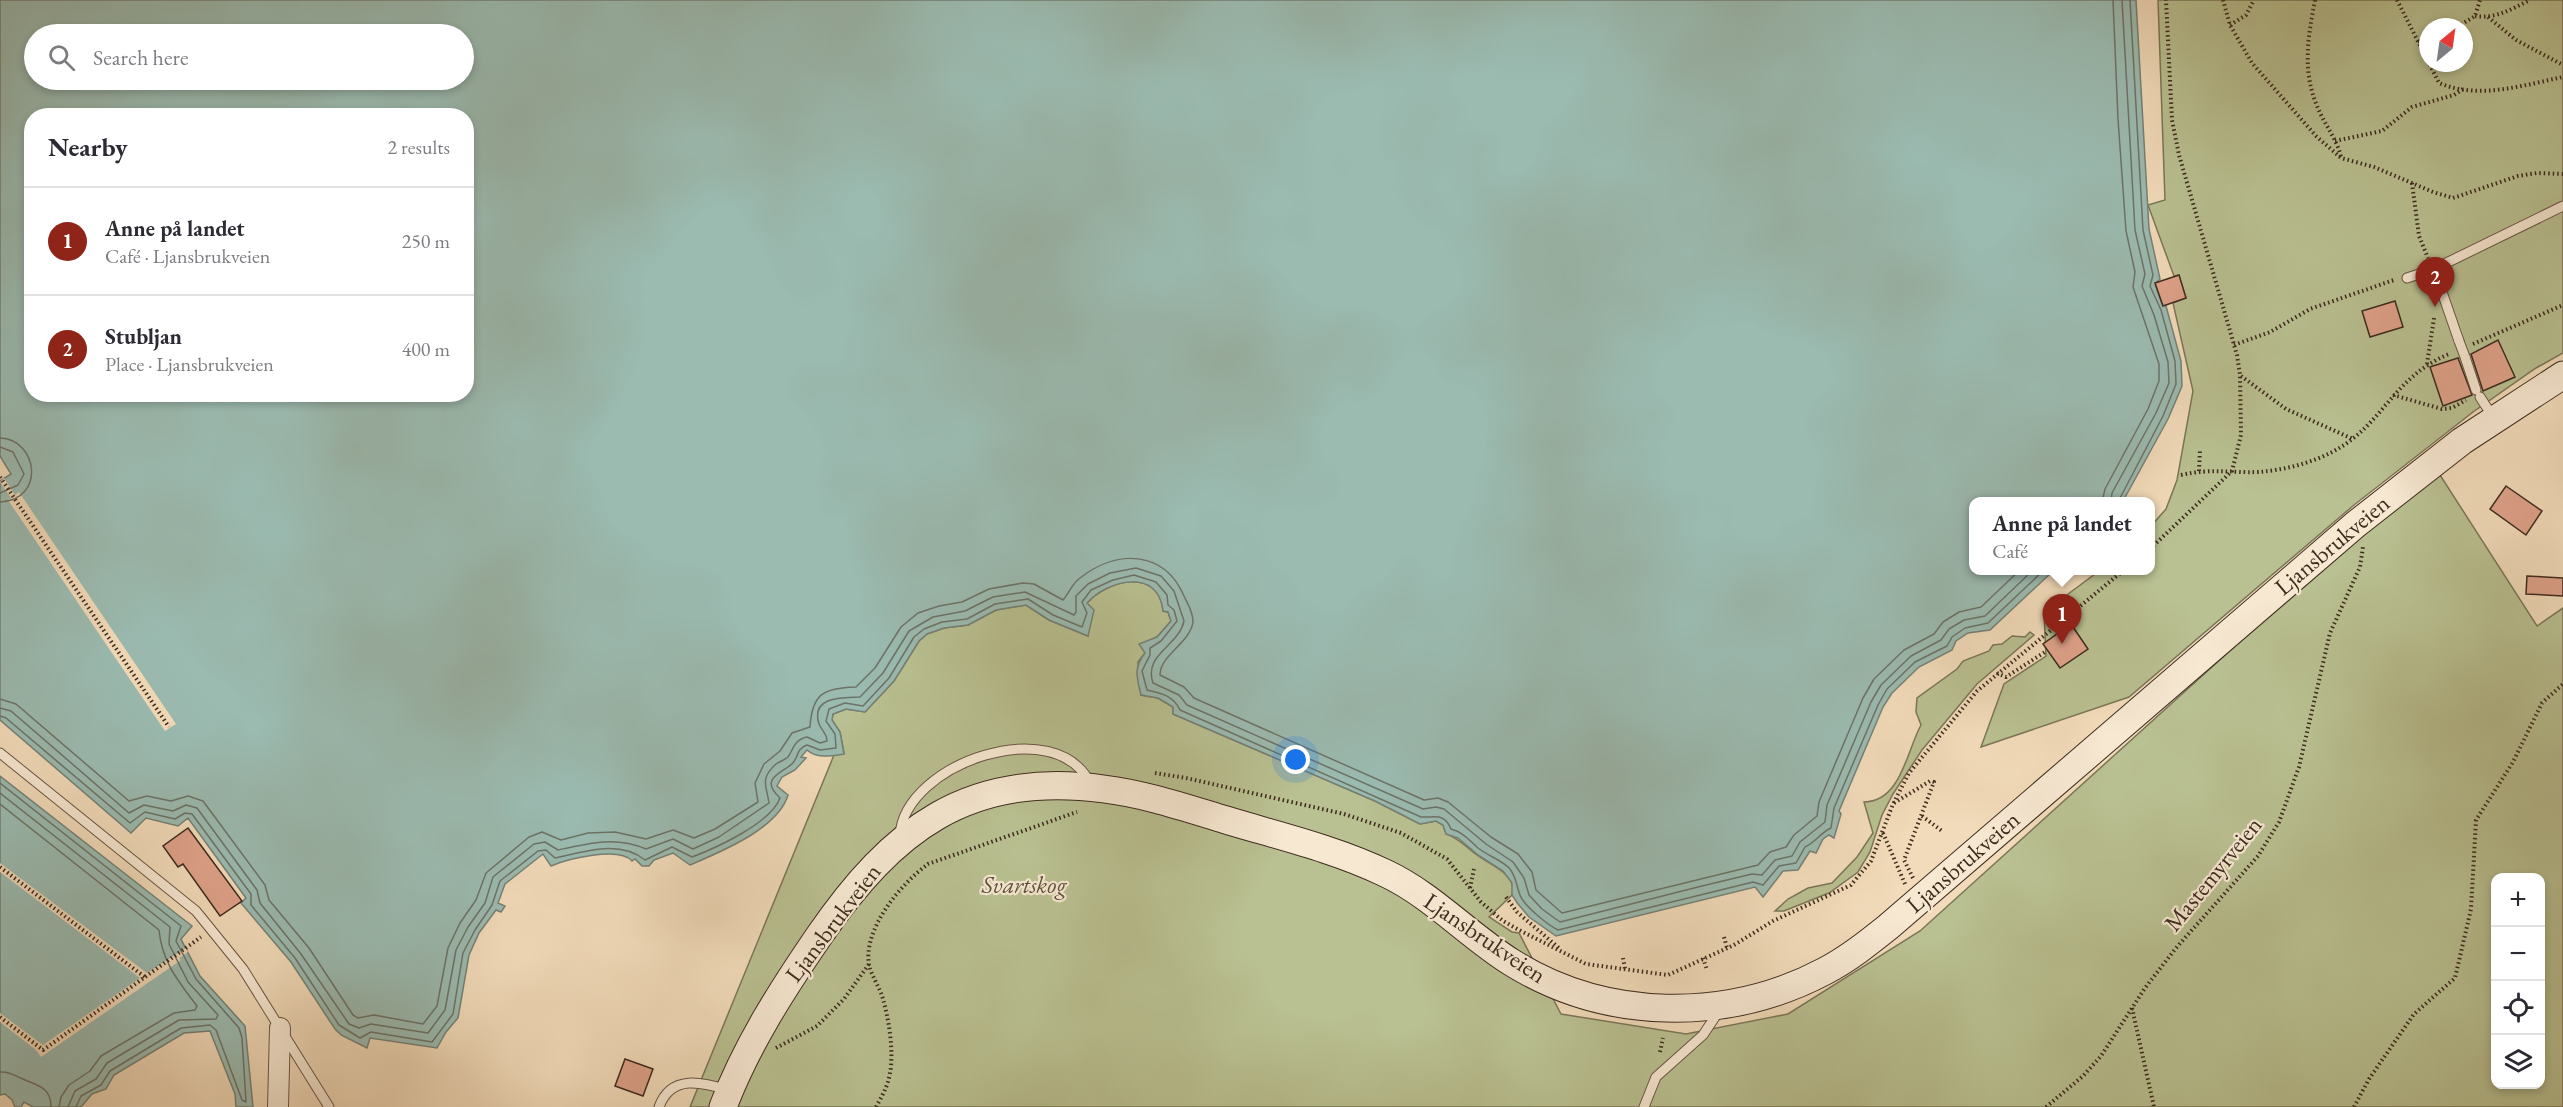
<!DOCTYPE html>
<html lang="en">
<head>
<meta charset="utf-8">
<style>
  :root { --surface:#fff; --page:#f7f7f7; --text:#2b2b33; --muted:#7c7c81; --line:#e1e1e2; --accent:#8f2418 }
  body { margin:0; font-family:"EB Garamond",serif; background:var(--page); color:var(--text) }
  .controls { position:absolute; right:18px; bottom:18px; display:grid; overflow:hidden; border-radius:12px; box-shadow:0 3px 9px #0003 }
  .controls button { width:54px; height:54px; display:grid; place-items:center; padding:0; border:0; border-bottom:2px solid var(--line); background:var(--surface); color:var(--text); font:30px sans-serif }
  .compass { position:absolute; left:2419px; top:18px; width:54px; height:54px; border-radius:50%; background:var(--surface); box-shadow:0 3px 9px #0003; rotate:29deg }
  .you { position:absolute; left:1296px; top:760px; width:21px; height:21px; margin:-15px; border:4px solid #fff; border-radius:50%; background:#1a73e8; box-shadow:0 0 0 9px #1a73e833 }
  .badge { display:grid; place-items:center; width:39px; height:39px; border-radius:50%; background:var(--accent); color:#fff; font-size:20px; font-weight:700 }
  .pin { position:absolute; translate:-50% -50px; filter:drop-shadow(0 2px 3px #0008) }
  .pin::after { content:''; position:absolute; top:32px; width:21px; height:18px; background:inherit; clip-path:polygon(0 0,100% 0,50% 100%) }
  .popup { position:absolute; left:1969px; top:497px; width:186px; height:78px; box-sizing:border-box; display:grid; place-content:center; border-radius:12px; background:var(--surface); filter:drop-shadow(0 2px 4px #0005); font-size:20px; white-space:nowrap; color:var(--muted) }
  .popup b { font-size:22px; color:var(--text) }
  .popup::after { content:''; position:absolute; left:50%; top:100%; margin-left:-12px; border:12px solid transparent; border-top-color:var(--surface) }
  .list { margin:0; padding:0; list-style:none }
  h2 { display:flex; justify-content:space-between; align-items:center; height:78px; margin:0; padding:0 24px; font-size:26px }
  h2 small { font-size:20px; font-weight:400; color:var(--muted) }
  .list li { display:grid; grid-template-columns:39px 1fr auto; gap:18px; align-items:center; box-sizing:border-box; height:108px; padding:0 24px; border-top:2px solid var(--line) }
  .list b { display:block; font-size:22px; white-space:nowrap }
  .list p { margin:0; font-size:20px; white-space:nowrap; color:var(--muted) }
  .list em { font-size:20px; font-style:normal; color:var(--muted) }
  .icon { flex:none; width:33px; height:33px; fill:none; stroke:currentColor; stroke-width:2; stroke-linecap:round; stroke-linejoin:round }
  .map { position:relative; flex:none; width:2563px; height:1107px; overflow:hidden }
  .search { position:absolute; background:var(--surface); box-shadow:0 3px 9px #0003; left:24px; top:24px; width:450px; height:66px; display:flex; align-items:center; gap:15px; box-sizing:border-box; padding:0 21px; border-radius:33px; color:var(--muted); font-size:22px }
  .panel { position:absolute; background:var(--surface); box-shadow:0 3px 9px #0003; left:24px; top:108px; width:450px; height:294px; border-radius:24px }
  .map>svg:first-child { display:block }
  .green { fill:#b9c091; stroke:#7b7658; stroke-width:1.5; fill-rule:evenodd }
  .water { fill:#9bbbb1; stroke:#758176; stroke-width:1.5; fill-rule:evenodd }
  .pier { fill:#f2dbba }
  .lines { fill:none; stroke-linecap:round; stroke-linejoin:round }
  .shore { stroke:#6c7368; stroke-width:1.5 }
  .building { fill:#dfa28a; stroke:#3d2b1e; stroke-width:1.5 }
  .service-casing { stroke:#6a5745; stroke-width:11 }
  .minor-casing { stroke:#6a5745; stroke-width:22 }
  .secondary-casing { stroke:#3d2b1e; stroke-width:29 }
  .path { stroke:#3d2b1e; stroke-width:4; stroke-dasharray:1.5 3; stroke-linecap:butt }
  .service { stroke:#f7e8d2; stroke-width:9 }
  .minor { stroke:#f7e8d2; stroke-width:20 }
  .secondary { stroke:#f7e8d2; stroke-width:27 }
  .service-bridge-casing { stroke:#6a5745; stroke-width:11; stroke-linecap:butt }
  .service-bridge { stroke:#f7e8d2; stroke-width:9 }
  .labels { text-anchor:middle; stroke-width:4.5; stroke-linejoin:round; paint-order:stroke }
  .street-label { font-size:24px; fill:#3d2b1e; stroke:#f7e8d2 }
  .park-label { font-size:24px; font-style:italic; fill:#5c503b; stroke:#f7e8d2 }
</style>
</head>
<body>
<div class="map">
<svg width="2563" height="1107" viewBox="0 0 2563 1107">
  <rect width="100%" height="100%" fill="#f2dbba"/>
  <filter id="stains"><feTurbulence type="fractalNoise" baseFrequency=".00333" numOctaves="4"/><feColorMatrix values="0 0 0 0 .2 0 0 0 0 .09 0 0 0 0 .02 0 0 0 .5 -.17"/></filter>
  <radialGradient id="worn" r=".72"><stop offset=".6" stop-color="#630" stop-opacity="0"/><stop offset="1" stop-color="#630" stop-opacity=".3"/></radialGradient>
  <g class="green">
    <path d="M 2158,0 L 2563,0 L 2563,353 L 2536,368 L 2473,412 L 2354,505 L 2129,697 L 1981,747 L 2004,684 L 2046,656 L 2044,612 L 2099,571 L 2150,570 L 2151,526 L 2166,509 L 2177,480 L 2193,391 L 2173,303 L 2186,298 L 2179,275 L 2174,276 L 2148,205 L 2165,200 ZM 2428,27 L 2464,27 L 2464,63 L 2428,63 Z"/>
    <path d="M 2440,475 L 2537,626 L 2563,608 L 2563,1107 L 690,1107 L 834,755 L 844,753 L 840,732 L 832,720 L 833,714 L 846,709 L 865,712 L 894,681 L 919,641 L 927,634 L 944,628 L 968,625 L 996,610 L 1026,605 L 1049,620 L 1088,636 L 1087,603 C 1108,580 1159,567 1163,611 L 1168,612 L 1171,621 L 1157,637 L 1146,642 L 1145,653 L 1138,662 L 1141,695 L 1158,698 L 1173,707 L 1173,714 L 1375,801 L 1420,824 L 1436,821 L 1443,825 L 1446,834 C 1459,838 1466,847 1477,855 C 1490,865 1518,874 1512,895 L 1489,917 L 1512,932 L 1519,933 L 1561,1014 L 1686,1034 L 1788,1014 L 1920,931 L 2349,543 ZM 2496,878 L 2540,878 L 2540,1084 L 2496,1084 Z"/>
    <path d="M 2030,632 L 2034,635 L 1977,684 L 1922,750 L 1893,794 L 1882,815 L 1870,852 L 1858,872 L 1829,893 L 1784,911 L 1775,911 L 1788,899 L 1808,888 L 1832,883 L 1857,857 L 1873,833 L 1864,802 C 1901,802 1907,750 1921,725 L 1916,712 L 1917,698 L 1957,669 L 1963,661 L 1989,651 L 1993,645 L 2002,644 L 2012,636 L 2025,637 Z"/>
  </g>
  <g class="water">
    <path d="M 0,0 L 2136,0 L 2149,229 L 2160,279 L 2155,284 L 2162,304 L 2166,306 L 2181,361 L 2182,386 L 2168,419 L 2123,501 L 1974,502 L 1974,570 L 2053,571 L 1990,630 L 1968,633 L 1956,641 L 1952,650 L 1919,667 L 1892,693 L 1883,707 L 1839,811 L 1841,814 L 1834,838 L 1829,835 L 1823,839 L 1816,853 L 1810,851 L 1798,870 L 1783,871 L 1763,897 L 1755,887 L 1556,936 L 1529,917 L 1518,904 L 1512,895 L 1512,883 L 1503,871 L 1478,855 L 1458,838 L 1446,834 L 1443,825 L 1436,821 L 1420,824 L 1375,801 L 1173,714 L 1173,707 L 1158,698 L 1141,695 C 1137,678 1133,668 1145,653 L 1139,644 L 1157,637 L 1171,621 L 1168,612 L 1163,611 C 1159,568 1108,579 1087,603 L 1094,610 L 1088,636 L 1049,620 L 1026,605 L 996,610 L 968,625 L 944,628 L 927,634 L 919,641 L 894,681 L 865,712 L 846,709 L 833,714 L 832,720 L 840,732 L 844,754 C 831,756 817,759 807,750 L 801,757 L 806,758 L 795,770 L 782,777 L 777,786 L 788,795 C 778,829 720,852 690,865 L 673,853 L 654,860 L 649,866 L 642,866 L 635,859 L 632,861 C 619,846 567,859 551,866 L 543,854 L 505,884 L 498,903 L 505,906 L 501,912 L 496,910 L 479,933 L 469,955 L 458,1018 L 446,1032 L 437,1048 L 370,1038 L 367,1048 L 341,1035 L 335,1029 L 291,962 L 241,903 L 246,898 L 188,818 L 178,826 L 146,818 L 131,833 L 0,720 L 0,481 L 11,474 L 0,456 ZM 34,34 L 464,34 L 464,80 L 34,80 ZM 32,116 L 466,116 L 466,394 L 32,394 Z"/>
    <path d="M 0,776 L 192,926 L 181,939 L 200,976 L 245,1026 L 253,1107 L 236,1107 L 235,1094 L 210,1031 L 184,1033 L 114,1075 L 106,1089 L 92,1094 L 81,1107 L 33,1107 L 24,1102 L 21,1107 L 15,1107 L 12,1100 L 5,1094 L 0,1095 Z"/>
  </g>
  <g class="pier">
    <path d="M 4,478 L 15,495 L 19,492 L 176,724 L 165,731 L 8,500 L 11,498 L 0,482 Z"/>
    <path d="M 0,863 L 147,973 L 186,948 L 188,952 L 179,958 L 181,960 L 41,1057 L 36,1050 L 0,1022 L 0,1013 L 43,1045 L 140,978 L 0,872 Z"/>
  </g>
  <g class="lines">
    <g class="shore">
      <path d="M 0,438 C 38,439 46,500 0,502"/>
      <path d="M 0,447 L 13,452 L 24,474 L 18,485 L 0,493"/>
      <path d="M 2102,502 L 2105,489 L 2148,409 L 2159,381 L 2159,364 L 2133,287 L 2135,272 L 2126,231 L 2118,119 L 2113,0"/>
      <path d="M 2111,502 L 2112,493 L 2156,413 L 2169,383 L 2168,362 L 2154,315 L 2142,286 L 2145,274 L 2135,230 L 2122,0"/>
      <path d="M 2118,502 L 2163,416 L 2176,384 L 2175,361 L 2161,310 L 2150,286 L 2153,275 L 2143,230 L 2130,0"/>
      <path d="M 0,699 L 16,704 L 129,801 L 147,796 L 171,801 L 188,796 L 203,801 L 265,885 L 269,900 L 309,948 L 353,1015 L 358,1018 L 374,1015 L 423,1024 L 437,1006 L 448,948 L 460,923 L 476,900 L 486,873 L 529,837 L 542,832 L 561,840 L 588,833 L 615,832 L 646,839 L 673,830 L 694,838 L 715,829 L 758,802 L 755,783 L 764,764 L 780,751 L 792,733 L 810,727 C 812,693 824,688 856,687 L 875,668 L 901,627 L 918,613 L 939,606 L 962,602 L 989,589 L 1023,583 L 1034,584 L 1063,600 C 1069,593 1072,584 1080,578 C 1117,549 1164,550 1184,596 C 1188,605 1193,611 1193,622 C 1190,643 1160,655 1160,675 L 1184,687 L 1194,698 L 1424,800 L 1438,798 L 1448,802 L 1491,837 L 1518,854 L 1532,872 L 1536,890 L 1562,913 L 1758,865 L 1770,852 L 1786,847 L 1794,835 L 1817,816 L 1819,802 L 1863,698 L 1874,679 L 1904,650 L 1934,634 L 1943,622 L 1959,612 L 1981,607 L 2020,570"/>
      <path d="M 0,708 L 11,711 L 129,813 L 144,805 L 173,811 L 186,805 L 197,808 L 257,890 L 260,903 L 301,954 L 349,1024 L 359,1028 L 371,1024 L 428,1033 L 445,1010 L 456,950 L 468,927 L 485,903 L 493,877 L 534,844 L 545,842 L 558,850 C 589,843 616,836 646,849 L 673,839 L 693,849 L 719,837 L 769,803 C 767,787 759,779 776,764 C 779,762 786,759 788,757 C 794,748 794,740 807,737 L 820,743 L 827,741 C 827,734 822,731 819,724 C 810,695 845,698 860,697 L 883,673 L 909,631 L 933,617 L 965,611 L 993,597 L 1025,592 L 1074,615 L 1076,612 L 1076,596 L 1088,584 L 1110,573 L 1136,568 L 1161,576 L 1174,591 L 1184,621 C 1179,646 1143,654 1153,683 L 1179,695 L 1187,705 L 1423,809 L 1436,807 L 1444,809 L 1486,844 L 1513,862 L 1524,878 L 1529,895 L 1542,909 L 1560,922 L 1702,886 L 1752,874 L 1762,875 L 1775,860 L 1792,856 L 1800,842 L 1825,822 L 1827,805 L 1871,702 L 1881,685 L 1911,656 L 1941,640 L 1949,629 L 1964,620 L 1985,616 L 2033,570"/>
      <path d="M 0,716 L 6,718 L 130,823 L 145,812 L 175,819 L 185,813 L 192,814 L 251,894 L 251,905 L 295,958 L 339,1025 L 360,1038 L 371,1032 L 432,1042 L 453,1014 L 463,953 L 475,930 L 492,905 L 500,881 L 538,851 L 546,850 L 555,858 C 584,852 619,839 645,860 L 672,847 L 692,857 C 716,848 771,823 780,798 C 758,778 783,773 793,763 C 799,756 796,749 807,745 L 820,750 L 836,748 L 835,734 L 826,721 L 829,709 L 845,703 L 863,706 L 889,678 L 914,637 L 924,629 L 942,622 L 967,619 L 995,604 L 1028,599 L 1053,615 L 1082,627 L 1087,613 L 1082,602 L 1091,590 L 1113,580 L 1134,575 L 1156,582 L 1167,595 L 1168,605 L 1174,610 L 1177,621 L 1161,641 L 1150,648 L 1150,655 L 1142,671 L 1147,690 C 1161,693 1174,696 1180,710 L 1421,817 C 1435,818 1444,812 1451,829 C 1463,832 1470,841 1478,848 C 1488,856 1502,860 1510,869 C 1517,879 1516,885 1520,895 C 1524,906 1548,925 1558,930 L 1753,882 L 1763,885 L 1779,866 L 1796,863 L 1805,847 C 1816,842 1820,833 1831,828 L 1834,808 L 1878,705 L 1887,689 L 1915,662 L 1947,646 L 1952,637 L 1965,628 L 1988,623 L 2044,570"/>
      <path d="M 0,783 L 181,926 L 176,941 L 196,979 L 239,1028 L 242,1038 L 246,1102 L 242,1100 L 216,1030 L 210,1025 L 181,1028 L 110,1071 L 101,1085 L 81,1096 L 76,1107"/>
      <path d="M 0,793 L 170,927 L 169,944 L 188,982 L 218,1015 L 216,1019 L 179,1020 L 107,1063 L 96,1079 L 75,1091 L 68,1107"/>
      <path d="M 0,804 L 159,930 C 162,962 178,981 197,1006 L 195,1010 L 174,1013 L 101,1056 L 90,1071 L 69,1085 L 61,1097 L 59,1107"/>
      <path d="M 0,1072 C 11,1071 14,1076 23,1079 C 38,1086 51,1087 51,1107"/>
    </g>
  </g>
  <g class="building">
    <path d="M 2179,275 L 2186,298 L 2163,306 L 2155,283 Z"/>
    <path d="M 2395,301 L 2403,327 L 2370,337 L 2362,311 Z"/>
    <path d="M 2498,340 L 2515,377 L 2483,391 L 2471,354 Z"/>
    <path d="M 2458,358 L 2472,395 L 2443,406 L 2430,367 Z"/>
    <path d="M 2506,486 L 2542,511 L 2526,535 L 2490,509 Z"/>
    <path d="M 2527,576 L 2563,578 L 2563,596 L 2526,594 Z"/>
    <path d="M 2071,624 L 2088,649 L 2060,668 L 2043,644 Z"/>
    <path d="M 188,828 L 242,901 L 220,916 L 183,864 L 178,867 L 163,846 Z"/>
    <path d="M 625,1059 L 653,1069 L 643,1096 L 615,1086 Z"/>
  </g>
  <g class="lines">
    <defs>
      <g id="service">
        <path d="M 2407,278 L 2434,269"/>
        <path d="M 2459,341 L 2434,269 L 2563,206"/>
        <path d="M 2465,357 L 2476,390"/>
        <path d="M 2480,397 L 2493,417"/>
        <path d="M 0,753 L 196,911 L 243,969 L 329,1107"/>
        <path d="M 900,835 C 905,763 1057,711 1091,785"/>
        <path d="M 659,1107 C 671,1074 702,1082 728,1090"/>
        <path d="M 1644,1107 L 1656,1077 L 1703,1035 L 1719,1011"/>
      </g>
      <path id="minor" d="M 278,1107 L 280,1028"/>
      <path id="secondary" d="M 723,1107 C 746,1046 782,990 819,936 C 892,830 968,770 1104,789 C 1145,794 1186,808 1226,820 C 1279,836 1335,849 1385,873 C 1432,895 1468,935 1511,962 C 1605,1021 1727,1023 1825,971 C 1848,959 1868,943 1888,927 L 2356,524 L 2462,441 L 2563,375"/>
    </defs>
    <use href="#service" class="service-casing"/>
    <use href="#minor" class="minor-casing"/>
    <use href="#secondary" class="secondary-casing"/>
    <g class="path">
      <path d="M 2223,0 L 2230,25 L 2252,63 L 2316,136 L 2341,158 L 2374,167 L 2433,192 L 2453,198 L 2518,176 L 2537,173 L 2563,174"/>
      <path d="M 2315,0 C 2308,37 2302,70 2317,106 C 2324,124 2337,139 2341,157"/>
      <path d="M 2397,0 L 2439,83 C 2478,100 2524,85 2563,77"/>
      <path d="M 2475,16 C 2495,19 2512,9 2530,0"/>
      <path d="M 2488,17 L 2516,40 L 2563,65"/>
      <path d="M 2230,25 L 2246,15 L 2254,0"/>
      <path d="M 2457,27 L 2475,16 L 2480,0"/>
      <path d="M 2418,42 L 2428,38"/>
      <path d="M 2335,141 L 2382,131 L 2412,107 L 2454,95 L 2463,89"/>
      <path d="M 2412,183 L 2419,236 L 2428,258"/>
      <path d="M 2473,344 L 2563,305"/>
      <path d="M 2234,345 L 2270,332 L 2310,309 L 2394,280"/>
      <path d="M 2427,364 L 2434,318"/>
      <path d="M 2241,376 L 2286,409 L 2353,439"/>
      <path d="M 2393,395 L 2442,409 L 2452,408 L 2466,400"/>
      <path d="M 2199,471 L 2200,449"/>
      <path d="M 2181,475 C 2213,468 2229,473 2259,472 C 2284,470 2312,463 2334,451 C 2383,425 2393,377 2449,354"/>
      <path d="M 0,477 L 169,727"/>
      <path d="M 2150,549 L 2232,471 L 2241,435 L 2240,375 L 2237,355 L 2179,155 L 2172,120 L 2166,0"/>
      <path d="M 1997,673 L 2006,677 L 2045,652"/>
      <path d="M 1155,773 L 1186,778 L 1344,814 L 1401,833 L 1447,859 L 1481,902 L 1503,921 L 1521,931 L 1586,964 L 1668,975 L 1734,945 L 1773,921 L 1851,885 L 1871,861 L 1893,804 L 1909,773 L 1977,691 L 2124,570"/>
      <path d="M 1894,803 L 1930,781 L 1934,782 L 1904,860 L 1913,878"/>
      <path d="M 1922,816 L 1942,831"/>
      <path d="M 1883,833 L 1905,884"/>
      <path d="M 0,867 L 146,978"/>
      <path d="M 1470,888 L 1474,869"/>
      <path d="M 1506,897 L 1517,912 L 1559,948"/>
      <path d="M 1724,937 L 1727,948"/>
      <path d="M 1623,958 L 1625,969"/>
      <path d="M 1703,958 L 1707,970"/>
      <path d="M 2132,1008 L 2154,1107"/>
      <path d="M 0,1017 L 43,1050 L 201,937"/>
      <path d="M 776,1048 L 817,1026 L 844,999 L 869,964"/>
      <path d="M 1660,1052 L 1663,1038"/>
      <path d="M 876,1107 C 882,1096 888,1086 890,1073 C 894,1052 889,1020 883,999 C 880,988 872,977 869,965 C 863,928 901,884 928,864 L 1077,812"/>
      <path d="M 2046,1107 L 2083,1076 L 2101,1056 L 2145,988 L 2176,948 L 2258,856 L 2279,822 L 2299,767 L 2330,633 L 2360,567 L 2363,547"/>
      <path d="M 2354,1107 L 2369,1079 L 2414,1014 L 2455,978 L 2471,909 L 2476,820 L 2513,762 L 2542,703 L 2563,684"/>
    </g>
    <use href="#service" class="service"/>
    <use href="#minor" class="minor"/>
    <use href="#secondary" class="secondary"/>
    <defs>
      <path id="service-bridge" d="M 2459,341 L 2465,357"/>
    </defs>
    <use href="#service-bridge" class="service-bridge-casing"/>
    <use href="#service-bridge" class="service-bridge"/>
  </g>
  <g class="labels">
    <g class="street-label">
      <text transform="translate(2332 545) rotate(-40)" y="8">Ljansbrukveien</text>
      <text transform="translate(1963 862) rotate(-41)" y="8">Ljansbrukveien</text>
      <text transform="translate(2213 874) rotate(-51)" y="8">Mastemyrveien</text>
      <text transform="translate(833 923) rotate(-53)" y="8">Ljansbrukveien</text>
      <text transform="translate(1485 938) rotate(34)" y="8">Ljansbrukveien</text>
    </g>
    <g class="park-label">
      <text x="1024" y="893">Svartskog</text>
    </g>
  </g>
  <rect width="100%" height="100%" filter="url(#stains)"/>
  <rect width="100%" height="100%" fill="url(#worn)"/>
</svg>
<div class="controls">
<button>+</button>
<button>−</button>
<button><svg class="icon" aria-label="locate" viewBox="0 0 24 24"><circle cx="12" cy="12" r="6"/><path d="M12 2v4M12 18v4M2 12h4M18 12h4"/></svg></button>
<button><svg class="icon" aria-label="layers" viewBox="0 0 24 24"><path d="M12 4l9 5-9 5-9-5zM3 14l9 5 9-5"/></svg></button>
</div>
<svg class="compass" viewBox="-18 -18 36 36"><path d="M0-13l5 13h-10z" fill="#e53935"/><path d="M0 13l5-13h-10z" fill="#7c7c81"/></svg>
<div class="you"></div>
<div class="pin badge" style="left:2062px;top:644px">1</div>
<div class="popup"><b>Anne på landet</b>Café</div>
<div class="pin badge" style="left:2435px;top:307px">2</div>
<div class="search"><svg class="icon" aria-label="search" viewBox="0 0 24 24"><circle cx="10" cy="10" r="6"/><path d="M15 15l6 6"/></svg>Search here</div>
<section class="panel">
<h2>Nearby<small>2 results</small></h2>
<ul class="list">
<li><span class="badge">1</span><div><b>Anne på landet</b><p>Café · Ljansbrukveien</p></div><em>250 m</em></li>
<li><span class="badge">2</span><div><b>Stubljan</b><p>Place · Ljansbrukveien</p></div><em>400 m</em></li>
</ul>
</section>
</div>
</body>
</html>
